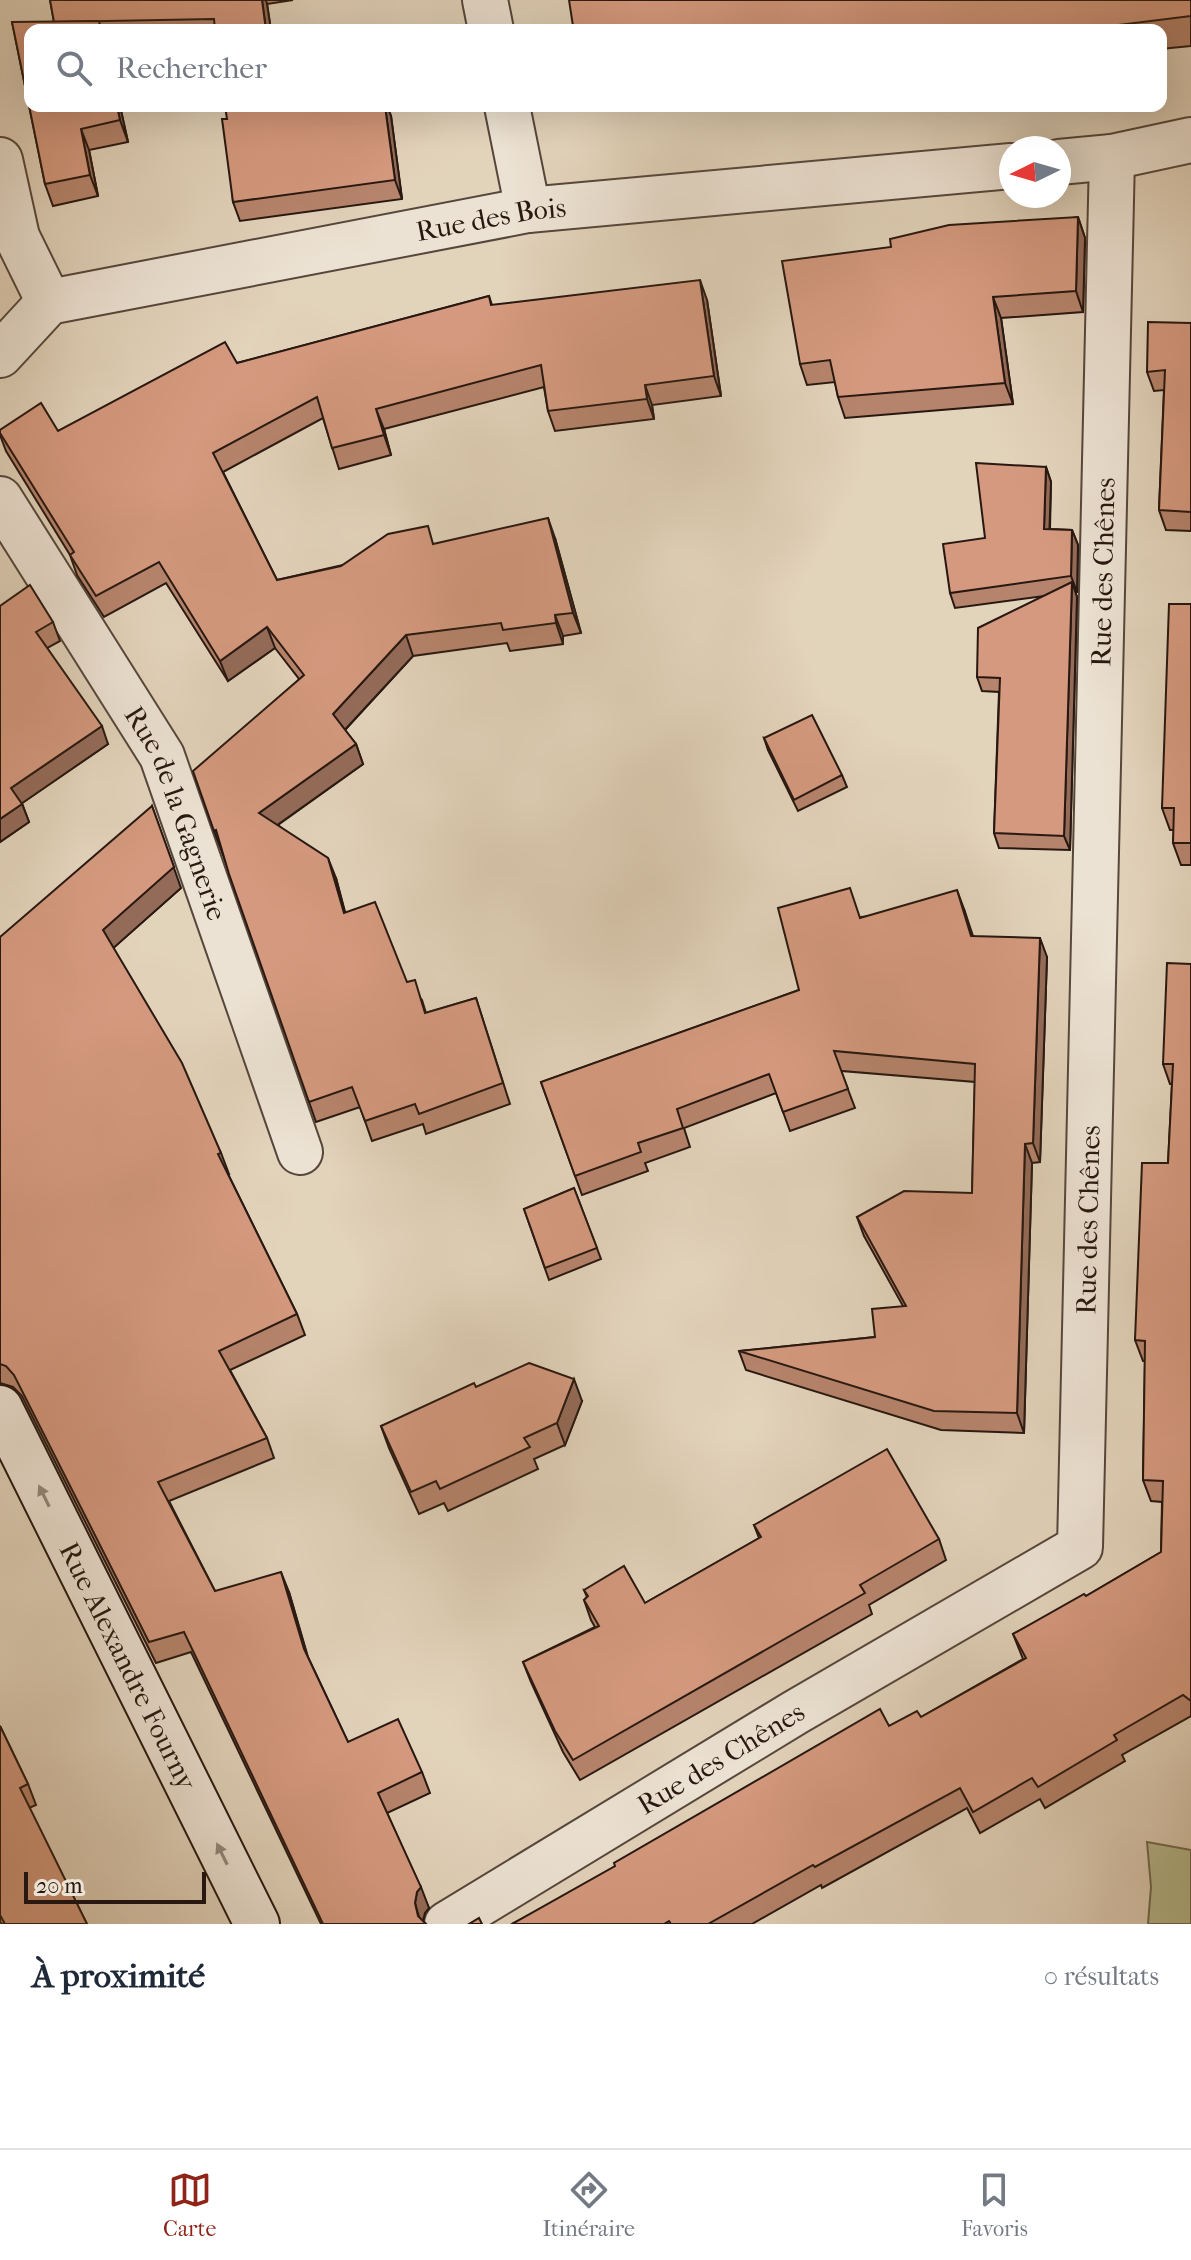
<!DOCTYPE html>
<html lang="fr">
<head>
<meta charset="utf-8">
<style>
  :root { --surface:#fff; --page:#f2f2f3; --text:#1f2937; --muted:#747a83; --line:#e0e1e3; --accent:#8f2418 }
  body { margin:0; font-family:"IM FELL French Canon",serif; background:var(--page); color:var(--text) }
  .compass { position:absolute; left:999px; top:136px; width:72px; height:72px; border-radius:50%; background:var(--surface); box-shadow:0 8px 32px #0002; rotate:265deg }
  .scale { position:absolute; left:24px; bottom:20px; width:182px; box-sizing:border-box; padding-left:8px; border:4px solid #281811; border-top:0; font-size:22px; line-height:28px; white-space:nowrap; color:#281811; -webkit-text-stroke:6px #ece2d3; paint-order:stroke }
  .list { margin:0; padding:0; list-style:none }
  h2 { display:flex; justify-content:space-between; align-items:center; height:104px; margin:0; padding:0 32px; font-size:34px }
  h2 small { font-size:26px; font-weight:400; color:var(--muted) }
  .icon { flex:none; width:44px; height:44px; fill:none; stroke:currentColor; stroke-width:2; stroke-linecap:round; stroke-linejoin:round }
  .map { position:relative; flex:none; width:1191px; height:1924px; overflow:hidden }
  .search { position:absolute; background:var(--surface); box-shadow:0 8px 32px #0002; left:24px; right:24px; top:24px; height:88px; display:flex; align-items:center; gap:20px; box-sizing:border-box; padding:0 28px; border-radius:16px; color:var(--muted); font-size:30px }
  .sheet { height:224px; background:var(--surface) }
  nav { display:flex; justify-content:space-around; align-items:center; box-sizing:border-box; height:112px; border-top:2px solid var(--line); background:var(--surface); font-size:22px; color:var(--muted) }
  nav a { display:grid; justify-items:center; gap:4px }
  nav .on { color:var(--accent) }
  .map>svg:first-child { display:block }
  .green { fill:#b7bb8e; stroke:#706a50; stroke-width:2 }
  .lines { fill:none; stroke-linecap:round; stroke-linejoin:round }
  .street-casing { stroke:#56473c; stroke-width:48 }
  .secondary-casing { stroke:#281811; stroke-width:48 }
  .street { stroke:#ece2d3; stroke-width:44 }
  .secondary { stroke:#ece2d3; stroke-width:44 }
  .wall { fill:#b6846c; stroke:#281811; stroke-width:2 }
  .shaded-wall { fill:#946b58; stroke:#281811; stroke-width:2 }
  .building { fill:#d4997e; stroke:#281811; stroke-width:2 }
  .oneway { fill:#94877c }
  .labels { text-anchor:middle; stroke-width:7; stroke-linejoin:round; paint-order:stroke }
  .street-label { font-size:28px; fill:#281811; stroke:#ece2d3 }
</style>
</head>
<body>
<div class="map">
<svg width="1191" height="1924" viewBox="0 0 1191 1924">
  <rect width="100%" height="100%" fill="#e2d3bb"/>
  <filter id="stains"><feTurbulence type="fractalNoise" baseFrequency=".0025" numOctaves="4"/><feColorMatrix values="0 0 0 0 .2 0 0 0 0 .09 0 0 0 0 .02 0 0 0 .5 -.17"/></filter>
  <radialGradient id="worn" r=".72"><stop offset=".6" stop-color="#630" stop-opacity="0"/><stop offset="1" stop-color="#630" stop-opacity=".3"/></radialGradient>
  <path class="green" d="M 1147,1842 L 1191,1850 L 1191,1924 L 1148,1924 L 1151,1887 Z"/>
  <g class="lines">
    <defs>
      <g id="street">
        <path d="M 485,0 L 491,30"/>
        <path d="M 507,106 L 528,210"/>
        <path d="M 0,160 L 17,237 L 49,302"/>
        <path d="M 1059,162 L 1112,157 L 1191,140"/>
        <path id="s1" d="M 0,355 L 49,302 L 528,210 L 1011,166"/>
        <path id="s2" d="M 0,499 L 162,756 L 300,1152"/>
        <path id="s3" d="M 447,1924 L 796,1712 L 1080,1547 L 1112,157"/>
      </g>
      <g id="secondary">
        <path id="s4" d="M 0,1408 L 257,1924"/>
      </g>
    </defs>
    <use href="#street" class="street-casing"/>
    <use href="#secondary" class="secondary-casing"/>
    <use href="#street" class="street"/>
    <use href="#secondary" class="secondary"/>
  </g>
  <g class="wall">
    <path d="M 50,0 L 293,0 L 267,4 L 271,30 L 30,30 L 30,106 L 120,106 L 128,142 L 89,150 L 98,196 L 53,206 L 45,184 L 12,22 L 54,22 Z"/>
    <path d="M 1191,0 L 1191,46 L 1161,49 L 1161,30 L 575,30 L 573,26 Z"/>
    <path d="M 315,106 L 387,106 L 391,116 L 402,199 L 240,221 L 233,202 L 227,119 Z"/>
    <path d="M 668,106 L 708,106 L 675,110 Z"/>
    <path d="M 1078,217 L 1085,238 L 1083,312 L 1001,318 L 1013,404 L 845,418 L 838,397 L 835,382 L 807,385 L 800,364 L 891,247 Z"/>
    <path d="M 489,296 L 492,305 L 707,300 L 721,396 L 652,405 L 654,419 L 555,431 L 548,411 L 544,387 L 384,429 L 391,455 L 339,469 L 323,418 L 223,472 L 277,580 L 435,544 L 555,538 L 581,633 L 563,636 L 563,644 L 510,651 L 507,643 L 413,656 L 345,730 L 356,744 L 363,764 L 278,825 L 336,878 L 345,913 L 422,1000 L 426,1013 L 476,998 L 510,1104 L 426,1134 L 423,1124 L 372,1141 L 360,1107 L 316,1122 L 222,852 L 299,679 L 275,648 L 228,681 L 166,583 L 104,617 L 77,575 L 70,555 L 6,451 L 0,435 L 0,430 L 58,431 L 237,363 Z"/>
    <path d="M 1191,323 L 1191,531 L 1166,530 L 1159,510 L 1164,390 L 1154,391 L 1147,372 Z"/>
    <path d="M 1046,467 L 1051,482 L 1050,529 L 1072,530 L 1078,545 L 1077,592 L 1075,592 L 1077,597 L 1070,850 L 999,848 L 994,833 L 999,692 L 982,691 L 977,677 L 1044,596 L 955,608 L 950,593 L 985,538 Z"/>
    <path d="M 1191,604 L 1191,865 L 1181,865 L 1173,843 L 1174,830 L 1170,830 L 1162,808 Z"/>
    <path d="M 0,606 L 53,622 L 60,641 L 47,648 L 108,744 L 22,803 L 29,822 L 0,842 Z"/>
    <path d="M 764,738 L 842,775 L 847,787 L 798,811 L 768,750 Z"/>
    <path d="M 181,888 L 113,948 L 221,1153 L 229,1174 L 228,1174 L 297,1314 L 305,1335 L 230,1370 L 267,1438 L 274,1458 L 169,1501 L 215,1591 L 289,1592 L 308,1657 L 348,1742 L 422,1772 L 430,1793 L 387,1813 L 429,1908 L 425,1913 L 423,1921 L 426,1924 L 321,1924 L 191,1652 L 156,1663 L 22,1396 L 13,1387 L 0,1383 L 0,937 Z"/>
    <path d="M 964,909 L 973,936 L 1047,957 L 1040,1162 L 1032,1163 L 1024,1433 L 941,1430 L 746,1370 L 739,1351 L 875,1337 L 903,1306 L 864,1236 L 857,1217 L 972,1193 L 975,1082 L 841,1071 L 855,1108 L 790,1131 L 776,1093 L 684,1128 L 690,1147 L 645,1163 L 648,1171 L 582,1195 L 541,1082 L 799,990 L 861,917 Z"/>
    <path d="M 1191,964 L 1191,1716 L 1122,1755 L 1125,1761 L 1045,1808 L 1040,1799 L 980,1833 L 967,1808 L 822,1888 L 821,1885 L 752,1924 L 512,1924 L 889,1726 L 921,1717 L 1023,1659 L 1013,1634 L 1086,1596 L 1161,1552 L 1162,1502 L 1151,1501 L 1143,1480 L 1145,1361 L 1143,1361 L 1135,1340 L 1168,1163 L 1172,1084 L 1170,1084 L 1163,1064 Z"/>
    <path d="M 574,1188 L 601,1259 L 549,1280 L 524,1209 Z"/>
    <path d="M 476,1387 L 582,1401 L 565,1445 L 534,1459 L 538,1469 L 448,1511 L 444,1503 L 419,1514 L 389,1448 L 381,1426 Z"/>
    <path d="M 754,1525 L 939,1539 L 946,1560 L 869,1605 L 872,1614 L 580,1780 L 563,1752 L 531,1682 L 523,1662 L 595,1627 L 591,1620 L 584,1600 L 587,1597 L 584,1590 L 645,1603 L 759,1538 Z"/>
    <path d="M 0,1726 L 28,1784 L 36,1805 L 29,1808 L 87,1924 L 2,1924 L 0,1922 Z"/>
  </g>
  <g class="shaded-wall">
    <path d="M 262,0 L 266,0 L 267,4 L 271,30 L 266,30 Z"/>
    <path d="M 117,106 L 120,106 L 128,142 L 120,120 Z"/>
    <path d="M 385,106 L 387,106 L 391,116 L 402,199 L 395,180 Z"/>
    <path d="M 81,129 L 89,150 L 98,196 L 90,175 Z"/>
    <path d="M 1078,217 L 1085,238 L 1083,312 L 1076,291 Z"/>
    <path d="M 700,280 L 707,300 L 721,396 L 714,376 Z"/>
    <path d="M 993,297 L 1001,318 L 1013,404 L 1005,383 Z"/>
    <path d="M 645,385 L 652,405 L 654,419 L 647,399 Z"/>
    <path d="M 376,409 L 384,429 L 391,455 L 384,435 Z"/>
    <path d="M 1046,467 L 1051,482 L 1049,544 L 1044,529 Z"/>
    <path d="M 548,518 L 555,538 L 581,633 L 573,613 Z"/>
    <path d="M 1072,530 L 1078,545 L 1077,592 L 1071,576 Z"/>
    <path d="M 1072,582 L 1077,597 L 1070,850 L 1064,836 Z"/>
    <path d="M 555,615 L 563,636 L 563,644 L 556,623 Z"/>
    <path d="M 267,627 L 275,648 L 228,681 L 220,661 Z"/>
    <path d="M 406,635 L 413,656 L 340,735 L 333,714 Z"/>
    <path d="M 102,726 L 108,744 L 18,806 L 11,788 Z"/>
    <path d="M 356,744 L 363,764 L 266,833 L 259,813 Z"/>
    <path d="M 22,804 L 29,822 L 0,842 L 0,819 Z"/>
    <path d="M 152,806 L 181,888 L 110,951 L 103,930 Z"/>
    <path d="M 216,830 L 224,850 L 222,852 L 214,831 Z"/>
    <path d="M 328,858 L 336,878 L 351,934 L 344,913 Z"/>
    <path d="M 957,890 L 964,909 L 978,956 L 971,936 Z"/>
    <path d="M 1040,938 L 1047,957 L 1040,1162 L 1033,1143 Z"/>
    <path d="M 1025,1144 L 1032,1163 L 1024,1433 L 1017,1413 Z"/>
    <path d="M 574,1379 L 582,1401 L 565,1445 L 557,1423 Z"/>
    <path d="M 281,1572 L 289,1592 L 311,1669 L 304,1649 Z"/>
    <path d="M 421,1887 L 429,1908 L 425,1913 L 422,1924 L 421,1924 L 415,1903 L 417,1892 Z"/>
  </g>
  <g class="building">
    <path d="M 50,0 L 262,0 L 266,30 L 215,30 L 214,19 L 54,22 Z"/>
    <path d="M 569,0 L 1191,0 L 1191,16 L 1078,30 L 580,30 L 573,26 Z"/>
    <path d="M 99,21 L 101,30 L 30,30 L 30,106 L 117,106 L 120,120 L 81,129 L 90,175 L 45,184 L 12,22 Z"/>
    <path d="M 225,106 L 277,106 L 278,111 L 315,106 L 385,106 L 395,180 L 233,202 L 222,119 L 227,119 Z"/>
    <path d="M 1078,217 L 1076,291 L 993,297 L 1005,383 L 838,397 L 830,360 L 800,364 L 782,261 L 891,247 L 890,239 L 949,225 Z"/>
    <path d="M 700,280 L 714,376 L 645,385 L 647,399 L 548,411 L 541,365 L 376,409 L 384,435 L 332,448 L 317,397 L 213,453 L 277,580 L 341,566 L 388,534 L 428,526 L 433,544 L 548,518 L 573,613 L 555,615 L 556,623 L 503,630 L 501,623 L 406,635 L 333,714 L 356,744 L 259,813 L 328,858 L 344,913 L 375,902 L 407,982 L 415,980 L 425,1013 L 476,998 L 503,1083 L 419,1114 L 415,1104 L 365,1121 L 352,1087 L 309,1102 L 229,874 L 216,830 L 214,831 L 193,771 L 304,675 L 267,627 L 220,661 L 159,562 L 96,596 L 70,555 L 74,552 L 0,433 L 0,430 L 41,403 L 58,431 L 225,342 L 237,363 L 489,296 L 491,305 Z"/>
    <path d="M 1148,322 L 1191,323 L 1191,512 L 1159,510 L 1165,370 L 1147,372 Z"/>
    <path d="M 976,463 L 1046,467 L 1044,529 L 1072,530 L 1071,576 L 950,593 L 943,544 L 985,538 Z"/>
    <path d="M 1072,582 L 1064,836 L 994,833 L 1000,678 L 977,677 L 978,628 Z"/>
    <path d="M 30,585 L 53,622 L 36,632 L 102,726 L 11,788 L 22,804 L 0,819 L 0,606 Z"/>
    <path d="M 1169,604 L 1191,604 L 1191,843 L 1173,843 L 1174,808 L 1162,808 Z"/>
    <path d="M 812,715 L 842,775 L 794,800 L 764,738 Z"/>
    <path d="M 152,806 L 174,867 L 103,930 L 182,1063 L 221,1153 L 218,1154 L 297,1314 L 219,1351 L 267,1438 L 158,1482 L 215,1591 L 281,1572 L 304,1649 L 348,1742 L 398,1719 L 422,1772 L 378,1793 L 421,1887 L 417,1892 L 415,1903 L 418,1916 L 426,1924 L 323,1924 L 184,1632 L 149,1642 L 14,1375 L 6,1366 L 0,1364 L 0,937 Z"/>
    <path d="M 850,888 L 860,918 L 957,890 L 971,936 L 1040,938 L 1033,1143 L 1025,1144 L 1017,1413 L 934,1411 L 739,1351 L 875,1337 L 872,1309 L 906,1306 L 857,1217 L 904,1191 L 972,1193 L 975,1064 L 834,1051 L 848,1089 L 783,1112 L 769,1074 L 677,1109 L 683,1128 L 638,1143 L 641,1152 L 575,1176 L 541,1082 L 799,990 L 778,908 Z"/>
    <path d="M 1167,963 L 1191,964 L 1191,1701 L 1183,1695 L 1114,1735 L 1117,1740 L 1038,1787 L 1032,1778 L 973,1812 L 960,1788 L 815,1867 L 813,1865 L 708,1924 L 671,1924 L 669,1921 L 664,1924 L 512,1924 L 615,1866 L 614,1863 L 880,1709 L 889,1726 L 917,1711 L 921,1717 L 1026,1658 L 1013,1634 L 1084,1594 L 1086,1596 L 1161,1552 L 1163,1481 L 1143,1480 L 1145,1341 L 1135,1340 L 1142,1163 L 1168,1163 L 1173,1064 L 1163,1064 Z"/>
    <path d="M 574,1188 L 597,1248 L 545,1268 L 524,1209 Z"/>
    <path d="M 529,1363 L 574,1379 L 557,1423 L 524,1438 L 530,1447 L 440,1489 L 436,1481 L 411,1492 L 381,1426 L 474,1383 L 476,1387 Z"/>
    <path d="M 887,1449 L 939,1539 L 860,1585 L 865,1593 L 573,1760 L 555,1731 L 523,1662 L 599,1626 L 584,1600 L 588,1596 L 584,1590 L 624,1566 L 645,1603 L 761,1537 L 754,1525 Z"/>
    <path d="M 0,1726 L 28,1784 L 20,1788 L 87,1924 L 5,1924 L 0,1915 Z"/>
    <path d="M 479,1918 L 482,1924 L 469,1924 Z"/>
  </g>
  <defs><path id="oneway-solid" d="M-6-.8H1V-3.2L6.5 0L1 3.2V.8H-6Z" transform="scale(2)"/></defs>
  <g class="oneway">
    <use href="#oneway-solid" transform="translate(44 1496) rotate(-116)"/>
    <use href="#oneway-solid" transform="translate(222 1854) rotate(-116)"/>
  </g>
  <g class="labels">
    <g class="street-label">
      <text dy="10" stroke="none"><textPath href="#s1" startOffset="522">Rue des Bois</textPath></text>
      <text dy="10" stroke="none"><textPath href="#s3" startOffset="1712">Rue des Chênes</textPath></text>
      <text dy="10" stroke="none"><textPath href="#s2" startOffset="362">Rue de la Gagnerie</textPath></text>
      <text dy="10" stroke="none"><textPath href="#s3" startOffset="1064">Rue des Chênes</textPath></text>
      <text dy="10" stroke="none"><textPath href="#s4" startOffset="288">Rue Alexandre Fourny</textPath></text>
      <text dy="10" stroke="none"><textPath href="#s3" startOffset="320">Rue des Chênes</textPath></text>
    </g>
  </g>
  <rect width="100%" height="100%" filter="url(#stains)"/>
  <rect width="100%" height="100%" fill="url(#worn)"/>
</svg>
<svg class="compass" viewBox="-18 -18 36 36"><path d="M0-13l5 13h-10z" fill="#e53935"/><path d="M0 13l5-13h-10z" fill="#747a83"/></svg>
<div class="scale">20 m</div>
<div class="search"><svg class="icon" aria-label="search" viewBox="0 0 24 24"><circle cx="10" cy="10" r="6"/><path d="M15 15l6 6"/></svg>Rechercher</div>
</div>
<section class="sheet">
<h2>À proximité<small>0 résultats</small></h2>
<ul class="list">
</ul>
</section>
<nav>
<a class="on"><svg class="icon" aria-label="map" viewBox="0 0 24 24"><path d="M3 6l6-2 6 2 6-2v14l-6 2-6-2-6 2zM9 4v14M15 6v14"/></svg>Carte</a>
<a><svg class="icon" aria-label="directions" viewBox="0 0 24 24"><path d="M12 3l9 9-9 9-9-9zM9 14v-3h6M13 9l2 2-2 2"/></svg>Itinéraire</a>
<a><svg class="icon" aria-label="saved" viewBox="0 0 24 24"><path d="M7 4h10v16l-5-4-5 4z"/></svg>Favoris</a>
</nav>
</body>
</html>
